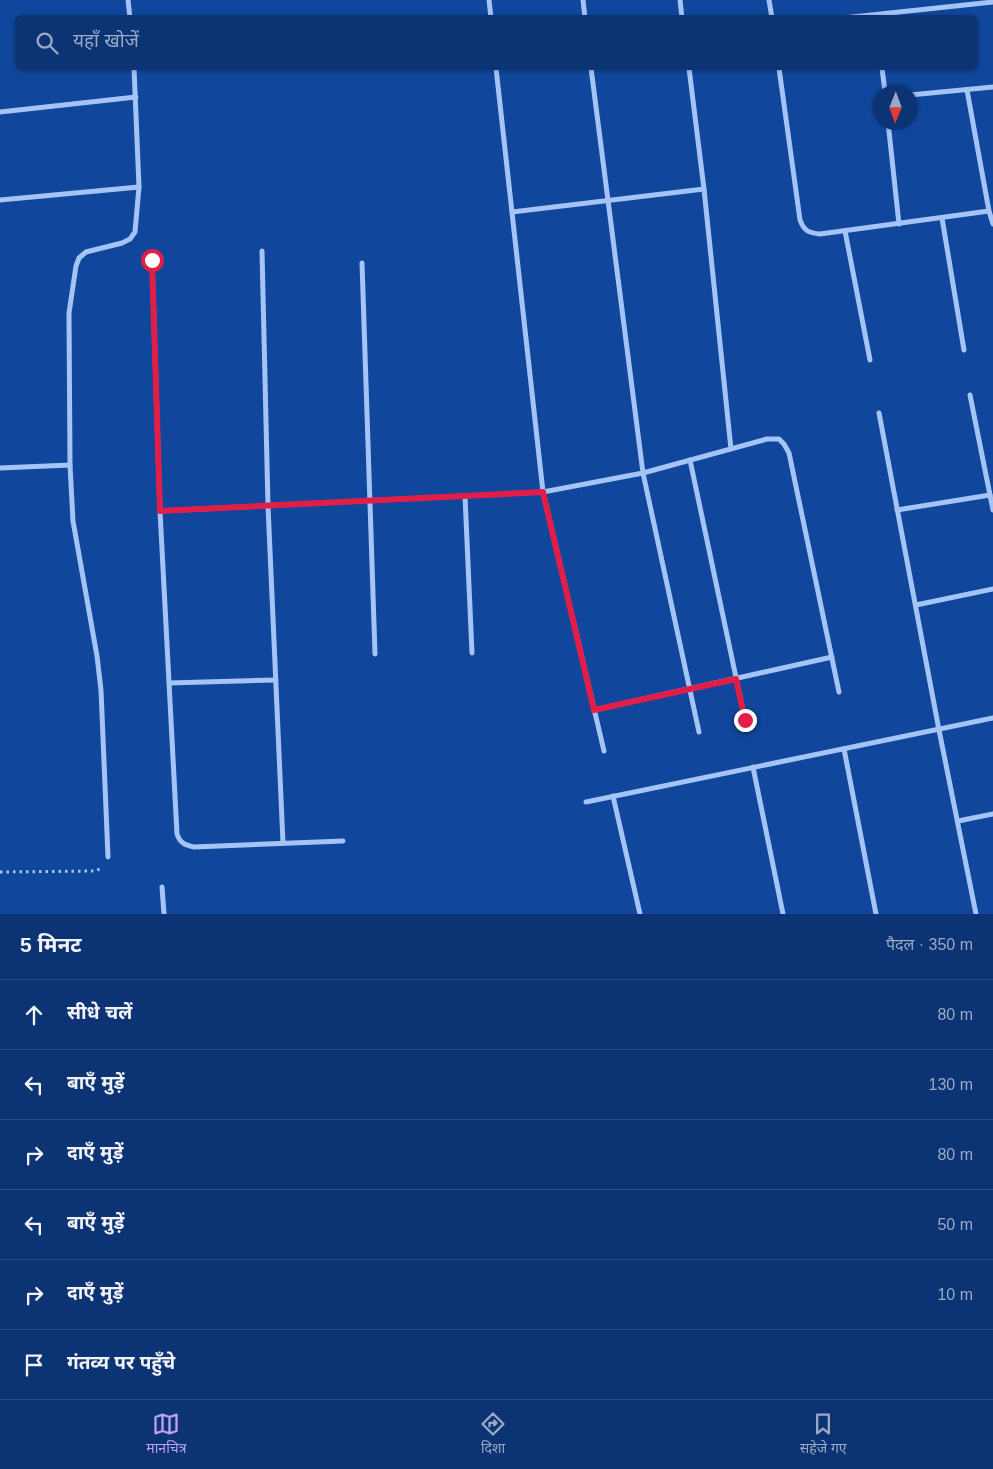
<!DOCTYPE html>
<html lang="hi">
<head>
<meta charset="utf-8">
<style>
  :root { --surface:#0c3474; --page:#153c79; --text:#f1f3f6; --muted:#9aaac5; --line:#2c4f86; --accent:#bca0f2 }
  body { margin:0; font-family:Helvetica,"Noto Sans Devanagari",sans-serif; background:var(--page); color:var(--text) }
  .compass { position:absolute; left:873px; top:85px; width:45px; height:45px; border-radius:50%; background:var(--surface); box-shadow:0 1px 4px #0004; rotate:181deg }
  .stop { position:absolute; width:15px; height:15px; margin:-11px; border:4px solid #e11d48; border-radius:50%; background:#fff }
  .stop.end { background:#e11d48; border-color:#fff; box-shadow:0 1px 5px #0008 }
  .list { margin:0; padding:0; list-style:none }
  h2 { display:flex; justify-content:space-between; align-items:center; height:65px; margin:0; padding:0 20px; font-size:21px }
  h2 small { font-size:16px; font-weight:400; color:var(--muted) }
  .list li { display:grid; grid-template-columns:32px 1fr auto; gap:15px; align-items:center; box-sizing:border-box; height:70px; padding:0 20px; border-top:1px solid var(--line) }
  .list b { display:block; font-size:19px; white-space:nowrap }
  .list em { font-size:16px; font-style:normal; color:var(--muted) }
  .icon { flex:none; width:28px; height:28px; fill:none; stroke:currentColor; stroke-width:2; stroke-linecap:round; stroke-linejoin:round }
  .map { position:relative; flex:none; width:993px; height:914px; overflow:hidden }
  .search { position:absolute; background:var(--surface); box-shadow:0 1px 4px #0004; left:15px; right:15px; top:15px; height:55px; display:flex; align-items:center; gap:12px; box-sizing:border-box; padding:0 18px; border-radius:8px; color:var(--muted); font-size:19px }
  .sheet { height:485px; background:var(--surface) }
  nav { display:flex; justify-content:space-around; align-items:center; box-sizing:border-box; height:70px; border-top:1px solid var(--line); background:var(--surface); font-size:14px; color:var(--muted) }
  nav a { display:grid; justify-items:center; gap:2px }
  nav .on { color:var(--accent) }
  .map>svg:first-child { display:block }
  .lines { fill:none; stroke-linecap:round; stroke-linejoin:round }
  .path { stroke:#a3c4f5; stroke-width:3; stroke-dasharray:2.5 4; stroke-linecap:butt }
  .street { stroke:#a3c4f5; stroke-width:5 }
  .route { stroke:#e11d48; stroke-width:6 }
</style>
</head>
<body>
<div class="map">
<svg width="993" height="914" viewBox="0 0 993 914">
  <rect width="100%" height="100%" fill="#10469b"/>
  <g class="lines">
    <path class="path" d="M 0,872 L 96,871 L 103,867"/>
    <g class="street">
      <path d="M 128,0 L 130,18"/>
      <path d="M 489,0 L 491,18"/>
      <path d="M 583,0 L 585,18"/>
      <path d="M 680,0 L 682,18"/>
      <path d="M 769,0 L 772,18"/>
      <path d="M 843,18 L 993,2"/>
      <path d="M 496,68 L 543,492 L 604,751"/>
      <path d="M 591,68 L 643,473 L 699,732"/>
      <path d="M 689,68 L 704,189 L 731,449"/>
      <path d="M 779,68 L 800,220 C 804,231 809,233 820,234 L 989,211"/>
      <path d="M 882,68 L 885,92"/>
      <path d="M 967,90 L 989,211 L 993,224"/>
      <path d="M 910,95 L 993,87"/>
      <path d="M 0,112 L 136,97"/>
      <path d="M 888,122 L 899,224"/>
      <path d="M 0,200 L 139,187"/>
      <path d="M 512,212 L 704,189"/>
      <path d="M 942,218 L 964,350"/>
      <path d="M 845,231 L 870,360"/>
      <path d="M 262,251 L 268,506 L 283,843"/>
      <path d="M 152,260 L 160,511 L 177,834 C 180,843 185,845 194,847 L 343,841"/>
      <path d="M 362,263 L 375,654"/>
      <path d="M 970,395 L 993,510"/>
      <path d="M 879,413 L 939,730 L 976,914"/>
      <path d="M 690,460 L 745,720"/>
      <path d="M 0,468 L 70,465"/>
      <path d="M 465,496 L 472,653"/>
      <path d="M 897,510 L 990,495"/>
      <path d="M 160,511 L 543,492 L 643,473 L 767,439 L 779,439 L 784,444 L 789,453 L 839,692"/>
      <path d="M 916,605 L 993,589"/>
      <path d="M 169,683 L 276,680"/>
      <path d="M 594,710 L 832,657"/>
      <path d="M 844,749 L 876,914"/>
      <path d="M 753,767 L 783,914"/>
      <path d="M 613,796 L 640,914"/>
      <path d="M 586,802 L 993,718"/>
      <path d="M 958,821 L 993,814"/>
      <path d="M 108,857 L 101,690 L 97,656 L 73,521 L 70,465 L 69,313 L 76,266 L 79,258 L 86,252 L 122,243 L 130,239 L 135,232 L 139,187 L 134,68"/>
      <path d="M 162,887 L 164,914"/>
    </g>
  </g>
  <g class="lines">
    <path class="route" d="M 152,260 L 160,511 L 543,492 L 594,710 L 736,679 L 745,720"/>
  </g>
</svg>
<svg class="compass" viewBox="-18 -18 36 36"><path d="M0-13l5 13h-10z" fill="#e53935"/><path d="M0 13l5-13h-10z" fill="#9aaac5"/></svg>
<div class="stop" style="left:152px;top:260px"></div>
<div class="stop end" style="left:745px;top:720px"></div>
<div class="search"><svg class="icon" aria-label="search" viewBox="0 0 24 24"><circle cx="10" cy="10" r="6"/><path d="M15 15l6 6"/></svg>यहाँ खोजें</div>
</div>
<section class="sheet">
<h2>5 मिनट<small>पैदल · 350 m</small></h2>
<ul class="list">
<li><svg class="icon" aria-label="ahead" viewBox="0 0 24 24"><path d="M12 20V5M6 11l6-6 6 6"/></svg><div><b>सीधे चलें</b></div><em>80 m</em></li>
<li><svg class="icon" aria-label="left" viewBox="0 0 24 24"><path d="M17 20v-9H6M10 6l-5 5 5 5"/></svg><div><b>बाएँ मुड़ें</b></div><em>130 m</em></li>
<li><svg class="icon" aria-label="right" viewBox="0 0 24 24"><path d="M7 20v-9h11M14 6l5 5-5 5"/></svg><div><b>दाएँ मुड़ें</b></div><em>80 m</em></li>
<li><svg class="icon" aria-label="left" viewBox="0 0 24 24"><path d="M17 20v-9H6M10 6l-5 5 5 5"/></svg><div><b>बाएँ मुड़ें</b></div><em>50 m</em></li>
<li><svg class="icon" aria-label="right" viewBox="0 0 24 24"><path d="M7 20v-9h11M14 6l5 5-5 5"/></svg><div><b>दाएँ मुड़ें</b></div><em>10 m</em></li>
<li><svg class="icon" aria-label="arrive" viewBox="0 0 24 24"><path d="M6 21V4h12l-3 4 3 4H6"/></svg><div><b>गंतव्य पर पहुँचे</b></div></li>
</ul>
</section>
<nav>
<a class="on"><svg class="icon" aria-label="map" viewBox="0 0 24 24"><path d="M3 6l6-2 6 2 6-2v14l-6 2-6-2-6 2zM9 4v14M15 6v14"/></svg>मानचित्र</a>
<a><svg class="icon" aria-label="directions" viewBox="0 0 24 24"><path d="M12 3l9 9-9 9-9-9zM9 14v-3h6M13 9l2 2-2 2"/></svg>दिशा</a>
<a><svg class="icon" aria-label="saved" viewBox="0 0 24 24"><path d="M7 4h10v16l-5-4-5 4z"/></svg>सहेजे गए</a>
</nav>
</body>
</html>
